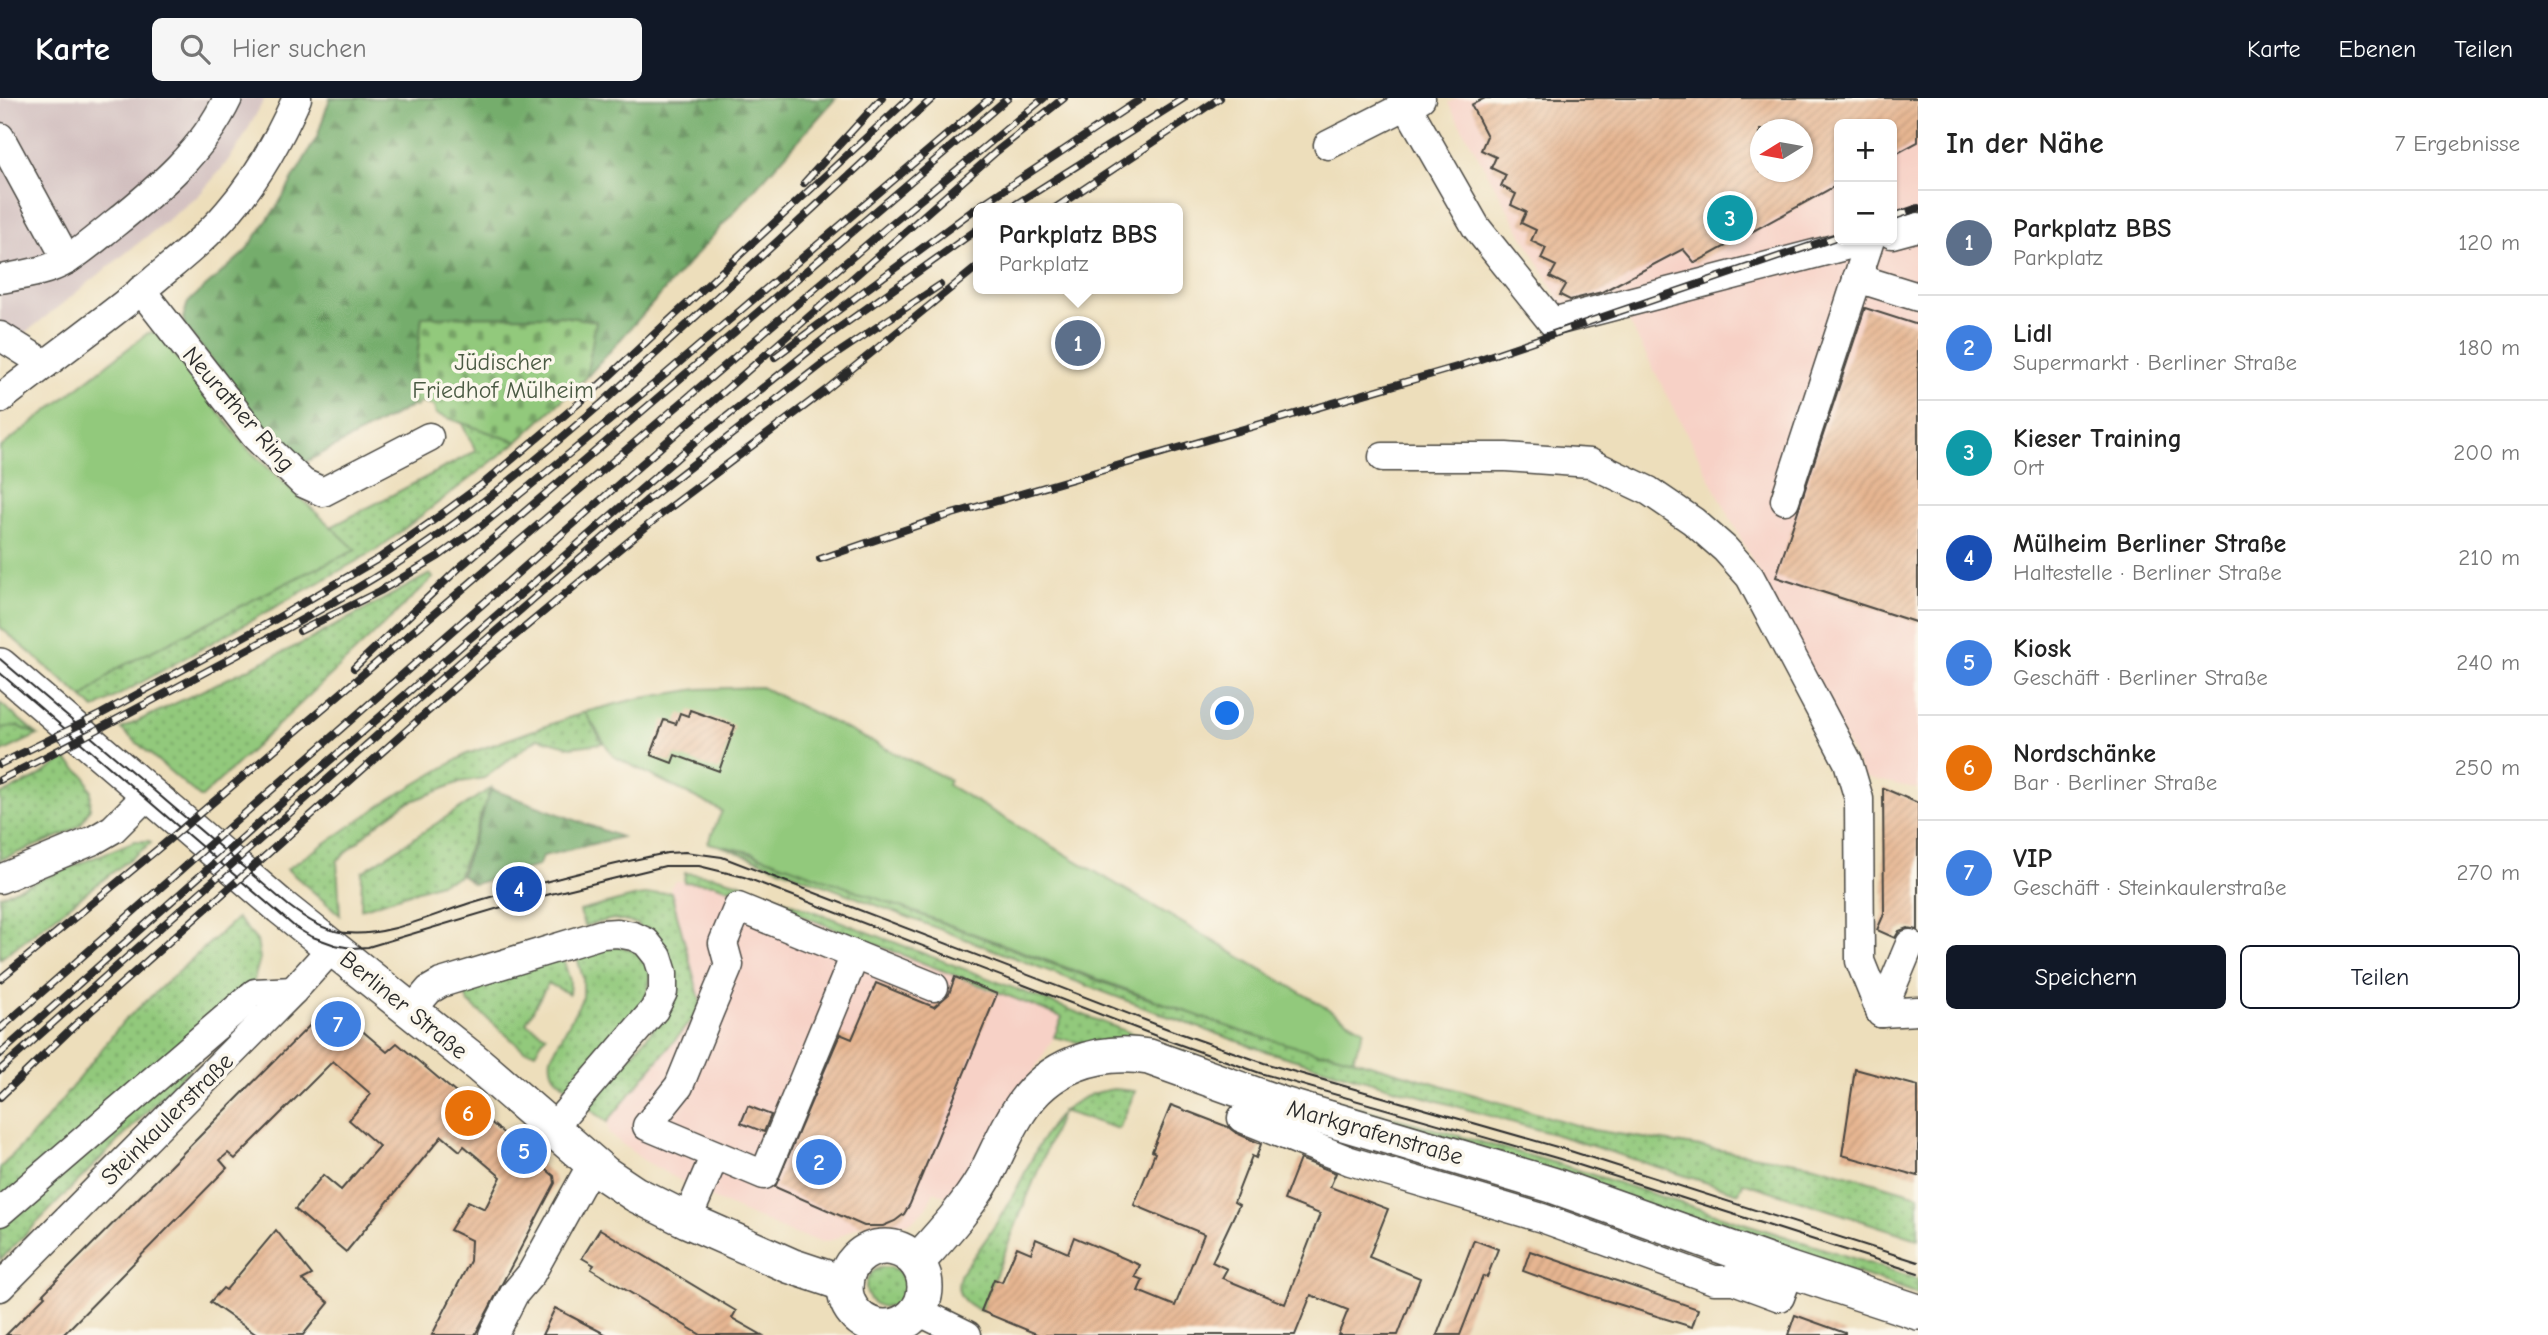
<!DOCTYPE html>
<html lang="de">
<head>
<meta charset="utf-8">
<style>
  :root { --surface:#fff; --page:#f6f6f6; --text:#222; --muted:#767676; --line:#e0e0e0; --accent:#111827 }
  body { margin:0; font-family:"Comic Neue",sans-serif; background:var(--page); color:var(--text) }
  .controls { position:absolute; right:21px; top:21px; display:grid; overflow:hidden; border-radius:10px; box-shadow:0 2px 5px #0004 }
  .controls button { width:63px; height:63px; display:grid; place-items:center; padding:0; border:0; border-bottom:2px solid var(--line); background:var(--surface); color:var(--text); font:35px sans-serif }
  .compass { position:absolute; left:1750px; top:21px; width:63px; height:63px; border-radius:50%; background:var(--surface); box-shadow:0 2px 5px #0004; rotate:259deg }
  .you { position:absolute; left:1228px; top:616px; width:24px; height:24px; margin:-18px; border:5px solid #fff; border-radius:50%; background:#1a73e8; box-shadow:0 0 0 10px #1a73e833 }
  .badge { display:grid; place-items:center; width:46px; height:46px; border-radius:50%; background:var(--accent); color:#fff; font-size:23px; font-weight:700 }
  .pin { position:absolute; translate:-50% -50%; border:4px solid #fff; box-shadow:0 2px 7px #0006 }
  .popup { position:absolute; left:973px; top:105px; width:210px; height:91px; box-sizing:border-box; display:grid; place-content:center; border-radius:10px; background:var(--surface); filter:drop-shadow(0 2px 5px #0005); font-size:23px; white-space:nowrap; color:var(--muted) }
  .popup b { font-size:26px; color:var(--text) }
  .popup::after { content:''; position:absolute; left:50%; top:100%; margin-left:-14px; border:14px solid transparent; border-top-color:var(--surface) }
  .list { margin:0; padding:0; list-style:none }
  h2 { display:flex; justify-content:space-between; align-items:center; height:91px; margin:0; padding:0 28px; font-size:30px }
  h2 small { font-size:23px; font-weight:400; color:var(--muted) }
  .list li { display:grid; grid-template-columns:46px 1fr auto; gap:21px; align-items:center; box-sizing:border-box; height:105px; padding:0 28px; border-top:2px solid var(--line) }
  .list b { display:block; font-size:26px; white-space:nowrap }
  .list p { margin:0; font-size:23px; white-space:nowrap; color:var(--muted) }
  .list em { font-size:23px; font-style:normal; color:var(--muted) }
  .actions { display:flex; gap:14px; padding:21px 28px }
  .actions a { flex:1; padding:16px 0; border:2px solid var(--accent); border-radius:10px; text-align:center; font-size:24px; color:var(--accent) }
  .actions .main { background:var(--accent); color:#fff }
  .icon { flex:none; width:38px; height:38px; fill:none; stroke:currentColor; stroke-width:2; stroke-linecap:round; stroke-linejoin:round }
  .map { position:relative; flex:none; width:1918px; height:1237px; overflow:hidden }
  header { display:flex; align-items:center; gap:42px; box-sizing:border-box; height:98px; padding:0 35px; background:var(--accent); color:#fff }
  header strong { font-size:33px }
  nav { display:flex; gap:38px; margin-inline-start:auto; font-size:24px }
  .search { width:490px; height:63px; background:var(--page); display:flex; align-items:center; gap:18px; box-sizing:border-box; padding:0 24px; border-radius:10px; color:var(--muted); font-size:26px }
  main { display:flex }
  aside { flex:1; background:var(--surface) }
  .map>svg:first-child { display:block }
  .built { fill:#f7d1c6; fill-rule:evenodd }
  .industrial { fill:#d2bfbf }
  .grass { fill:url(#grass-dots); stroke:#5e7a54; stroke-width:2 }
  .forest { fill:url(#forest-firs); stroke:#506c4c; stroke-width:2 }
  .cemetery { fill:url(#cemetery-stones); stroke:#5e7a54; stroke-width:2 }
  .green { fill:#92c97c; stroke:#5e7a54; stroke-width:2 }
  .building { fill:url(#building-hatch); fill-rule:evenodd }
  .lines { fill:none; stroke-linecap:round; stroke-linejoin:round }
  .minor-casing { stroke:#484641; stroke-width:31 }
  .major-casing { stroke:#484641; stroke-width:38 }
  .minor { stroke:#fff; stroke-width:28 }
  .major { stroke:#fff; stroke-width:35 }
  .tram { stroke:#2b2b2b; stroke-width:2 }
  .rail-casing { stroke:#2b2b2b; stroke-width:8 }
  .rail { stroke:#fbf7ec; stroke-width:5; stroke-dasharray:16; stroke-linecap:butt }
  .labels { text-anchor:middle; stroke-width:7; stroke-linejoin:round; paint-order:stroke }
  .park-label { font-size:24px; fill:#4a5a43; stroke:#fbf7ec }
  .street-label { font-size:24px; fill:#2b2b2b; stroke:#fbf7ec }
</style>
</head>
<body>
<header>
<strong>Karte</strong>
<div class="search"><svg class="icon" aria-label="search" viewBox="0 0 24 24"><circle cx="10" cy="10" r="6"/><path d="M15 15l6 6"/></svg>Hier suchen</div>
<nav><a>Karte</a><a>Ebenen</a><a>Teilen</a></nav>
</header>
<main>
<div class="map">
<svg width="1918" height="1237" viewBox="0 0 1918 1237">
  <defs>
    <pattern id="grass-dots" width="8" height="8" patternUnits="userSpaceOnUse" patternTransform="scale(1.75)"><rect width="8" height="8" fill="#92c97c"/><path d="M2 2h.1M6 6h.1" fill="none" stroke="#77a366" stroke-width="1.8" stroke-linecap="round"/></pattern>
    <pattern id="forest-firs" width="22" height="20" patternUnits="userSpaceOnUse" patternTransform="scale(1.75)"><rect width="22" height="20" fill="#75ad6c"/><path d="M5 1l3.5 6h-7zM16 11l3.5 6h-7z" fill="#608d59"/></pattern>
    <pattern id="cemetery-stones" width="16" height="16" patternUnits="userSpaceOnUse" patternTransform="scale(1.75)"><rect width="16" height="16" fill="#92c97c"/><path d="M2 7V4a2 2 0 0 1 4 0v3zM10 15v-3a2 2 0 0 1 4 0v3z" fill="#77a366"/></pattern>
    <pattern id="building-hatch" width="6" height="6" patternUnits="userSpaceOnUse" patternTransform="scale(1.75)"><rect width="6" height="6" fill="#e6b591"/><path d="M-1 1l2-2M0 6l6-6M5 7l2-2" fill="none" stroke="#c59c7d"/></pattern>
  </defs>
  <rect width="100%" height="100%" fill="#fbf7ec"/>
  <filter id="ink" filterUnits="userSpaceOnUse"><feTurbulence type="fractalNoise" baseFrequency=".0143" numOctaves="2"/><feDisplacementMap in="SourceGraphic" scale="14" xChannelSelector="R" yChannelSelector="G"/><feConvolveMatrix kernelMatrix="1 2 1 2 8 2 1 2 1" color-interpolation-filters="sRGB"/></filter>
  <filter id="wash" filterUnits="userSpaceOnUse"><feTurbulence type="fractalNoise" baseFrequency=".00686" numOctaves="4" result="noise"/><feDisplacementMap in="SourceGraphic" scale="28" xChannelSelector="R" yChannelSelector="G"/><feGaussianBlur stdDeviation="1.57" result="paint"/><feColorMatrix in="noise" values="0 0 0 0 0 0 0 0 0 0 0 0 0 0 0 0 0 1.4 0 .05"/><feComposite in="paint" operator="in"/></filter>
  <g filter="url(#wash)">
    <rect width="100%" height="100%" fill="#eddebb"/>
    <g class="built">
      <path d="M 1457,0 L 1918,0 L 1918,691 L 1864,679 L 1625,216 L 1574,228 L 1448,5 ZM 1839,26 L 1892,26 L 1892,142 L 1839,142 ZM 1760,32 L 1802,32 L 1802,74 L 1760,74 Z"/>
      <path d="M 676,783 L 714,786 L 748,797 L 1063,919 L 1054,939 L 1035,971 L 971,1073 L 950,1100 L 934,1093 L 927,1109 L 911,1124 L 903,1126 L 872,1124 L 860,1127 L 835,1141 L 822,1144 L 791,1135 L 714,1101 L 643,1062 L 609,1036 L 607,1024 L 702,909 L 671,794 L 670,789 Z"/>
    </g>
    <path class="industrial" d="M 0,0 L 265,0 L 241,44 L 224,68 L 199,97 L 0,255 Z"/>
    <g class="grass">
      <path d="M 461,324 L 517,344 L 378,451 L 94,611 L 83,600 L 116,571 L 308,474 L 355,452 L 331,429 L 476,353 Z"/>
      <path d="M 430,476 L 433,480 L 201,700 L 121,631 L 311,541 Z"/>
      <path d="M 585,614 L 603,645 L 571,649 L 538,640 L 484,680 L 460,684 L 405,706 L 375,728 L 337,763 L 340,817 L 287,771 L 390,701 L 467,656 Z"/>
      <path d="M 3,628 L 18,628 L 38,637 L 0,655 L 0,630 Z"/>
      <path d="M 65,661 L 85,678 L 91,693 L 90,710 L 81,726 L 65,736 L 0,762 L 0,697 L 34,681 Z"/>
      <path d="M 491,690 L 458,779 L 361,811 L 362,774 Z"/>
      <path d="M 135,743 L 149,743 L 151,745 L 0,861 L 0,798 Z"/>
      <path d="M 716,746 C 790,764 861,794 932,821 C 1060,869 1188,918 1319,955 L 1328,954 L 1353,961 L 1593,1032 L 1815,1067 L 1918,1097 L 1918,1141 L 1743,1084 L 1739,1095 L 1567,1040 L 1268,954 L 1172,920 Z"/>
      <path d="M 685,775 L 714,778 L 740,785 L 1162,947 L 1289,990 L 1559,1066 L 1918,1181 L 1918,1196 L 1880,1182 L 1086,946 L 1054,939 L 1062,919 L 748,797 L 714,786 L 684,784 Z"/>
      <path d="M 671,794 L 702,909 L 607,1024 L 590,1011 L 591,1007 L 667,914 L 638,826 L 613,821 L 584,828 L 580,813 L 637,798 Z"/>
      <path d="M 237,820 L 257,843 L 260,860 L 245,915 L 0,1162 L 0,1070 L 42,1027 L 123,924 Z"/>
      <path d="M 602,848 C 611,849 621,848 629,851 C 638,854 645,861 648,869 C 662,906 592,966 567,989 C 555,980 549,975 551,959 L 583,899 L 583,880 L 576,856 Z"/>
      <path d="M 563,860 L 570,883 L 569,896 L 548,885 L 526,925 L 546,937 L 535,954 L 524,952 L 468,904 L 462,890 Z"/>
      <path d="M 1114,991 L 1135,993 L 1119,1031 L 1062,1013 L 981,1213 C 963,1205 953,1195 961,1175 C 980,1151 997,1126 1012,1099 C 1041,1049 1049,1000 1114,991 Z"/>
      <circle cx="886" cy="1189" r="20"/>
    </g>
    <g class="forest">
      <path d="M 330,0 L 836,0 L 586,280 L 596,223 L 560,218 L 422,219 L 412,308 L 302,366 L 263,329 L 185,228 L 183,220 L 188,204 L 244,155 L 278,107 L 317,39 Z"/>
      <path d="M 491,691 L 621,739 L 543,758 L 538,768 L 474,786 L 461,777 Z"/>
    </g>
    <path class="cemetery" d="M 560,218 L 596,223 L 586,280 L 517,344 L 436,316 L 434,308 L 420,304 L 416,309 L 412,308 L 422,219 Z"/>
    <g class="green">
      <path d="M 157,234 L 246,349 L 356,452 L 308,474 L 116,571 L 83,600 L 0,529 L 0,350 L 148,235 Z"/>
      <path d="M 761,589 L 950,682 L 948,687 L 1364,932 L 1353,961 L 1328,954 L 1319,955 L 1240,933 L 750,754 L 708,745 L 722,713 L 613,658 L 585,614 L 636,601 L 698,591 Z"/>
      <path d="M 0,605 L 38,637 L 18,628 L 0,630 Z"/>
    </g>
    <g id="blocks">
      <g class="building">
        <path d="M 1485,0 L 1918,0 L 1918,44 L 1892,58 L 1892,26 L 1839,26 L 1839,86 L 1695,165 L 1683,151 L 1602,194 L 1570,202 L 1560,197 L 1566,187 L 1550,179 L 1556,168 L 1541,161 L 1546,150 L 1531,143 L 1536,132 L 1521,125 L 1526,114 L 1511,107 L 1516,96 L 1501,88 L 1506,77 L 1491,70 L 1496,59 L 1481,52 L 1487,38 L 1471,7 ZM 1760,32 L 1802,32 L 1802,74 L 1760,74 Z"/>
        <path d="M 1865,210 L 1918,227 L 1918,525 L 1776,479 Z"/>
        <path d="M 690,612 L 735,628 L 719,673 L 675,657 L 672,665 L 651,657 L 664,622 L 676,626 L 680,615 L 688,618 Z"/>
        <path d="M 1883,690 L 1918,705 L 1918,832 L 1907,830 L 1899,833 L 1895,840 L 1877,832 L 1884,816 Z"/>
        <path d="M 955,879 L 997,896 L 910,1106 L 904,1116 L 895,1123 L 883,1128 L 864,1128 L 775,1089 L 840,936 L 852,941 L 876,885 L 934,909 L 949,896 Z"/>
        <path d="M 331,906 L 387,954 L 397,945 L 554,1078 L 555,1085 L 475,1237 L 432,1237 L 470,1163 L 471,1142 L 450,1132 L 468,1103 L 485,1111 L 501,1079 L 464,1048 L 460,1053 L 442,1038 L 346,1154 L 295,1111 L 323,1077 L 341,1092 L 379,1048 L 349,1022 L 371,996 L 333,963 L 235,1061 L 228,1055 L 220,1062 L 227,1070 L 63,1237 L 6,1237 L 45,1198 L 43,1196 Z"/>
        <path d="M 1855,971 L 1918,988 L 1918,1078 L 1842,1057 Z"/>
        <path d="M 1171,1007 L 1228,1029 L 1236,1035 L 1261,1046 L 1256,1060 L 1252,1058 L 1234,1104 L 1239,1107 L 1212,1164 L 1227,1171 L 1222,1180 L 1285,1206 L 1320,1116 L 1284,1102 L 1300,1061 L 1336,1075 L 1330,1089 L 1388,1111 L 1369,1159 L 1420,1180 L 1398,1237 L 1338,1237 L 1348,1212 L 1311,1197 L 1295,1237 L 1039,1237 L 981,1213 L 994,1181 L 1002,1184 L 1017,1149 L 1031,1155 L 1036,1141 L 1068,1155 L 1074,1139 L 1140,1167 L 1135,1179 L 1143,1182 L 1138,1193 L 1175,1208 L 1204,1136 L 1134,1107 L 1155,1055 L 1152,1053 Z"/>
        <path d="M 748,1008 L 771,1017 L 764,1034 L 741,1025 Z"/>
        <path d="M 600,1131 L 736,1213 L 732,1220 L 762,1237 L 701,1237 L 591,1171 L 594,1167 L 582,1160 Z"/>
        <path d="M 276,1132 L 312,1177 L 302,1182 L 329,1205 L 303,1237 L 257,1237 L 210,1204 L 223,1190 L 226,1192 Z"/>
        <path d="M 1474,1142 L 1498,1151 L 1487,1179 L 1483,1178 L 1460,1237 L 1437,1237 Z"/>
        <path d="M 1530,1153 L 1698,1211 L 1692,1229 L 1589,1197 L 1523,1173 Z"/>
        <path d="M 555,1210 L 607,1237 L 542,1237 Z"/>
        <path d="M 1795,1217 L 1845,1235 L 1845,1237 L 1788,1237 Z"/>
      </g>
    </g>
  </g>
  <g filter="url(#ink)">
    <use href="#blocks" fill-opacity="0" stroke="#484641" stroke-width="2"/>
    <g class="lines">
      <defs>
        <g id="minor">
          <path d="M 1407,8 L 1476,129 L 1552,224 L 1868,142"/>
          <path d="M 0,39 L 67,162"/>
          <path d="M 1328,47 L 1421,0"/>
          <path d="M 1892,136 L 1918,129"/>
          <path d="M 1857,180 L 1918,199"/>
          <path d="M 0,181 C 22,177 47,174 67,162 C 83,152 99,138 114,126 C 159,90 203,53 228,0"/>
          <path d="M 141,192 L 255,338 L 303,385 L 323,394 L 429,339"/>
          <path d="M 0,238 L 45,266"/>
          <path d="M 0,301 C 51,261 103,224 153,183 C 179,161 206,140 228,114 C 258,80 279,41 297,0"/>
          <path d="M 1383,359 L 1506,359 L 1590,365 L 1649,393 L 1693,423 L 1725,451 L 1750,479 L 1848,664 L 1859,701 L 1860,863 L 1881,915"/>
          <path d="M 1785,402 L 1870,142"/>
          <path d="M 0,781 L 94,742 L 113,731 L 149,695"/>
          <path d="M 738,809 L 855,857 L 764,1077 L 647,1028 L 679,988 L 710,912 L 729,867 L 723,845 Z"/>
          <path d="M 855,857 L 934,889"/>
          <path d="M 412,912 L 429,892 L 441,885 L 602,836 L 617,835 L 633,838 L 646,844 L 658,859 L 663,875 L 663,894 L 654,912 L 552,1031"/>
          <path d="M 1881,915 L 1910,846"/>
          <path d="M 1881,915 L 1918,913"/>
          <path d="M 1242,1020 L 1350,1063 L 1542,1120 L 1714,1182 L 1734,1182 L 1780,1199 L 1790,1172"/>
          <path d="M 0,1114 L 255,895 L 293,893"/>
          <path d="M 687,1122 L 715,1057"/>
          <path d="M 0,1189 L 293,893 L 332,850"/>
          <path d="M 918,1213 L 967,1237"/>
          <path d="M 493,1237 L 514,1196 L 531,1176 L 592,1066"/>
          <path d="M 881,1237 L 881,1229"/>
        </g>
        <g id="major">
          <path d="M 0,568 L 281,809 L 479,967 L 605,1076 L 635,1096 L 687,1122 L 791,1168 L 845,1186"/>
          <circle cx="885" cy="1189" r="40"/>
          <path d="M 917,1164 C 941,1137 966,1111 984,1080 C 996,1058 1005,1034 1019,1013 C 1047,968 1098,950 1149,959 L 1283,1007 L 1552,1087 L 1790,1172 L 1918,1214"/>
        </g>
      </defs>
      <use href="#minor" class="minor-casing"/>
      <use href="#major" class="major-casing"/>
      <use href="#minor" class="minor"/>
      <use href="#major" class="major"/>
      <g class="tram">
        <path d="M 0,561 L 289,808 C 306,821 324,833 346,835 C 387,839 432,817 470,805 C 535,786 601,768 667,755 L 685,754 L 722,759 L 1168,931 L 1264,965 L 1564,1051 L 1918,1164"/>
        <path d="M 0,575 L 295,829 L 310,838 L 335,847 L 351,850 L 368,849 L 522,803 L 665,768 L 699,768 L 744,779 L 1164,941 L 1260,975 L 1560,1061 L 1918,1175"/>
      </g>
      <defs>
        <g id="rail">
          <path d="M 804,85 L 882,0"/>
          <path d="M 1010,110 L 1184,0"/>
          <path d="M 1055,110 L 1220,0"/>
          <path d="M 1892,119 L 1918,110"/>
          <path d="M 775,259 L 975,111 L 1142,0"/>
          <path d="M 820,461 L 942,419 L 1460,268 L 1839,138"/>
          <path d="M 300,533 L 380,493 L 439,458 L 481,428 L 654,286 L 990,0"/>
          <path d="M 354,570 L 460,469 L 1008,0"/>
          <path d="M 0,666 L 101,616 L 274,522 L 378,461 L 431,424 L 484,385 L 592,294 L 909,0"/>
          <path d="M 0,682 C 70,647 138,610 207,573 C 268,541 329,508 387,472 C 464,423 533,365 601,306 L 933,0"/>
          <path d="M 0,881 L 164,746 L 885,131 L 1044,0"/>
          <path d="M 0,931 L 997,53 L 1064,0"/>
          <path d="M 0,956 L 312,678 L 701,339 L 829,237 L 978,131"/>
          <path d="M 0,972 L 435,586 L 646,403 L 826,263 L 940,187"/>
          <path d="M 0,999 L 74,928 L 488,560 L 664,414 L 826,292 L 978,168"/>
        </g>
      </defs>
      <use href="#rail" class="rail-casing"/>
      <use href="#rail" class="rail"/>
    </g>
  </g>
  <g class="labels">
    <g class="park-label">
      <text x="503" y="272">Jüdischer<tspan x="503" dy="28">Friedhof Mülheim</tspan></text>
    </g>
    <g class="street-label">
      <text transform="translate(239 311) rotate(49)" y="8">Neurather Ring</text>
      <text transform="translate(404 907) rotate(39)" y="8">Berliner Straße</text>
      <text transform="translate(167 1021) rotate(-45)" y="8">Steinkaulerstraße</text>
      <text transform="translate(1375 1034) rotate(16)" y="8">Markgrafenstraße</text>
    </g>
  </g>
</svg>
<div class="controls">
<button>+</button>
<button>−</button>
</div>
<svg class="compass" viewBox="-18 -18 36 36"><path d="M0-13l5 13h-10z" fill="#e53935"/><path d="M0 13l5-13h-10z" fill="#767676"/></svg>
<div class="you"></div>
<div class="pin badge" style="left:1078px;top:245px;background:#5c6f8a">1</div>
<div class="popup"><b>Parkplatz BBS</b>Parkplatz</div>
<div class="pin badge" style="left:819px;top:1064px;background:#3f7fe0">2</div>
<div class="pin badge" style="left:1730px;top:120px;background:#0f9aa8">3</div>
<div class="pin badge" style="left:519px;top:791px;background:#1a4fb4">4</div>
<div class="pin badge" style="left:524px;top:1053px;background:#3f7fe0">5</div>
<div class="pin badge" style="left:468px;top:1015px;background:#e8710a">6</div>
<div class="pin badge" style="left:338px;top:926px;background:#3f7fe0">7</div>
</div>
<aside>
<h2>In der Nähe<small>7 Ergebnisse</small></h2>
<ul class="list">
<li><span class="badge" style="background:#5c6f8a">1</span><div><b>Parkplatz BBS</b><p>Parkplatz</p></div><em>120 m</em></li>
<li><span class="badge" style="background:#3f7fe0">2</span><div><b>Lidl</b><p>Supermarkt · Berliner Straße</p></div><em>180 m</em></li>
<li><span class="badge" style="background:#0f9aa8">3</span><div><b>Kieser Training</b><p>Ort</p></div><em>200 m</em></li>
<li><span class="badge" style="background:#1a4fb4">4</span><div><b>Mülheim Berliner Straße</b><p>Haltestelle · Berliner Straße</p></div><em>210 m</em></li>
<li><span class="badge" style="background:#3f7fe0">5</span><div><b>Kiosk</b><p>Geschäft · Berliner Straße</p></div><em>240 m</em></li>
<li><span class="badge" style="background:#e8710a">6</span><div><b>Nordschänke</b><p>Bar · Berliner Straße</p></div><em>250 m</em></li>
<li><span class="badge" style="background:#3f7fe0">7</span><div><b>VIP</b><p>Geschäft · Steinkaulerstraße</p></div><em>270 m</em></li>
</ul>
<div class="actions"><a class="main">Speichern</a><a>Teilen</a></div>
</aside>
</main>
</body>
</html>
